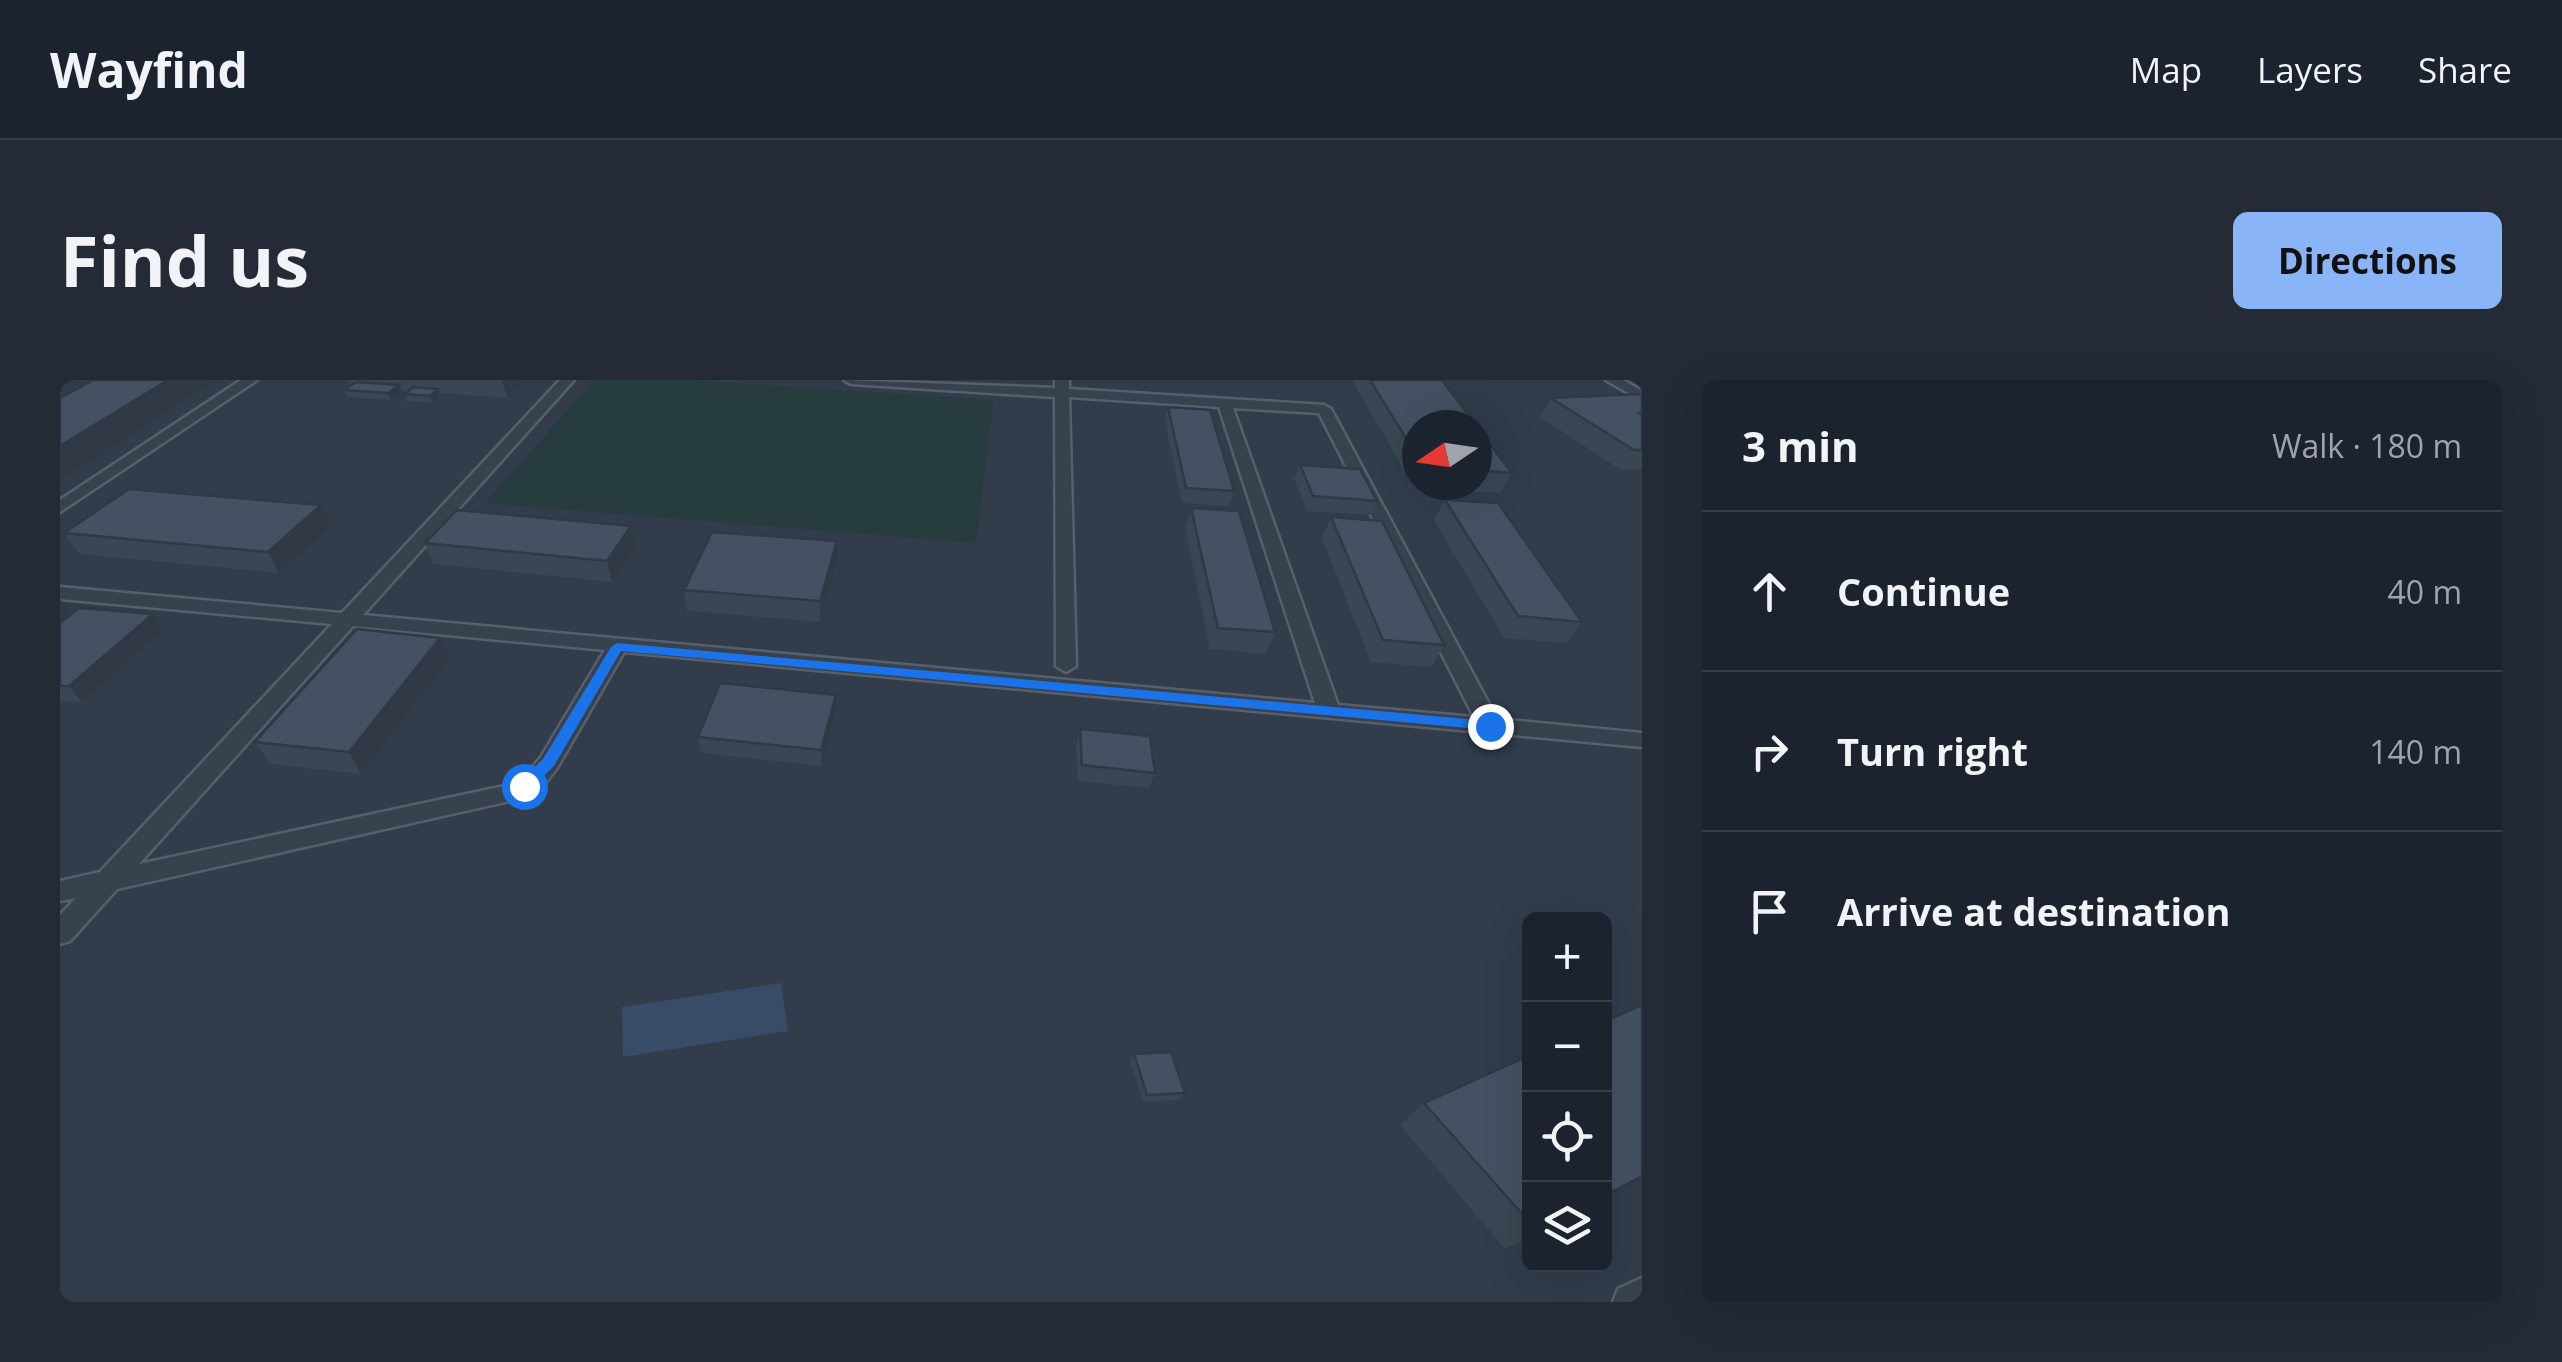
<!DOCTYPE html>
<html lang="en">
<head>
<meta charset="utf-8">
<style>
  :root { --surface:#1b232e; --page:#242b36; --text:#f1f3f6; --muted:#a0a4aa; --line:#39404a; --accent:#8ab4f8 }
  body { margin:0; font-family:"Open Sans",sans-serif; background:var(--page); color:var(--text) }
  .controls { position:absolute; right:30px; bottom:30px; display:grid; overflow:hidden; border-radius:15px; box-shadow:0 10px 40px #0002 }
  .controls button { width:90px; height:90px; display:grid; place-items:center; padding:0; border:0; border-bottom:2px solid var(--line); background:var(--surface); color:var(--text); font:50px sans-serif }
  .compass { position:absolute; left:1342px; top:30px; width:90px; height:90px; border-radius:50%; background:var(--surface); box-shadow:0 10px 40px #0002; rotate:257deg }
  .stop { position:absolute; width:30px; height:30px; margin:-22px; border:8px solid #1a73e8; border-radius:50%; background:#fff }
  .stop.end { background:#1a73e8; border-color:#fff; box-shadow:0 2px 10px #0008 }
  .list { margin:0; padding:0; list-style:none }
  h2 { display:flex; justify-content:space-between; align-items:center; height:130px; margin:0; padding:0 40px; font-size:42px }
  h2 small { font-size:32px; font-weight:400; color:var(--muted) }
  .list li { display:grid; grid-template-columns:65px 1fr auto; gap:30px; align-items:center; box-sizing:border-box; height:160px; padding:0 40px; border-top:2px solid var(--line) }
  .list b { display:block; font-size:38px; white-space:nowrap }
  .list em { font-size:32px; font-style:normal; color:var(--muted) }
  .icon { flex:none; width:55px; height:55px; fill:none; stroke:currentColor; stroke-width:2; stroke-linecap:round; stroke-linejoin:round }
  .map { position:relative; flex:none; width:1582px; height:922px; overflow:hidden; border-radius:15px }
  header { display:flex; align-items:center; gap:60px; box-sizing:border-box; height:140px; padding:0 50px; background:var(--surface); border-bottom:2px solid var(--line) }
  header strong { font-size:48px }
  nav { display:flex; gap:55px; margin-inline-start:auto; font-size:35px }
  .intro { display:flex; align-items:center; justify-content:space-between; box-sizing:border-box; height:240px; padding:0 60px }
  h1 { margin:0; font-size:70px }
  .button { padding:25px 45px; border-radius:15px; background:var(--accent); color:#111; font-size:35px; font-weight:700 }
  main { display:flex; gap:60px; padding:0 60px }
  aside { flex:1; background:var(--surface); border-radius:15px; box-shadow:0 10px 40px #0002 }
  .map>svg:first-child { display:block }
  .airport { fill:#323c4b; fill-rule:evenodd }
  .green { fill:#263c3f }
  .water { fill:#394c67 }
  .lines { fill:none; stroke-linecap:round; stroke-linejoin:round }
  .service-casing { stroke:#565f6c; stroke-width:5 }
  .service { fill:#38414e; fill-rule:evenodd }
  .wall { fill:#3b4654 }
  .shaded-wall { fill:#303945 }
  .building { fill:#455162; stroke:#303945; stroke-width:2.5 }
  .route { fill:#1a73e8 }
</style>
</head>
<body>
<header>
<strong>Wayfind</strong>
<nav><a>Map</a><a>Layers</a><a>Share</a></nav>
</header>
<div class="intro"><h1>Find us</h1><a class="button">Directions</a></div>
<main>
<div class="map">
<svg width="1582" height="922" viewBox="0 0 1582 922">
  <rect width="100%" height="100%" fill="#242f3e"/>
  <path class="airport" d="M 0,0 L 1582,0 L 1582,922 L 0,922 ZM 1357,45 L 1417,45 L 1417,105 L 1357,105 ZM 1470,539 L 1544,539 L 1544,884 L 1470,884 Z"/>
  <path class="green" d="M 535,0 L 631,0 L 933,20 L 916,163 L 425,123 Z"/>
  <path class="water" d="M 721,603 L 728,651 L 563,677 L 562,627 Z"/>
  <g class="lines">
    <defs>
      <g id="service">
        <path d="M 181,0 L 197,0 L 0,132 L 0,120 Z"/>
        <path d="M 500,0 L 514,0 L 303,235 L 1255,323 L 1159,27 L 1009,17 L 1016,286 L 1006,292 L 996,286 L 995,17 L 791,4 L 784,0 L 995,8 L 995,0 L 1009,0 L 1009,9 L 1264,25 L 1271,29 L 1437,339 L 1582,353 L 1582,367 L 564,272 L 497,388 L 487,401 L 459,419 L 57,509 L 10,561 L 0,564 L 0,535 L 16,518 L 0,521 L 0,501 L 40,492 L 272,244 L 0,219 L 0,207 L 282,233 ZM 1173,28 L 1259,33 L 1414,337 L 1278,325 ZM 293,246 L 545,270 L 481,377 L 471,389 L 444,406 L 79,484 Z"/>
        <path d="M 1546,0 L 1563,0 L 1582,11 L 1582,21 Z"/>
        <path d="M 1582,898 L 1582,922 L 1553,922 L 1558,909 Z"/>
      </g>
    </defs>
    <use href="#service" class="service-casing"/>
    <use href="#service" class="service"/>
  </g>
  <g class="wall">
    <path d="M 287,0 L 466,0 L 447,18 L 379,13 L 380,16 L 373,23 L 347,21 L 345,14 L 348,11 L 341,10 L 342,12 L 331,20 L 287,17 L 284,10 L 290,6 Z"/>
    <path d="M 1292,0 L 1382,0 L 1357,45 L 1357,105 L 1417,105 L 1417,47 L 1452,93 L 1440,113 L 1354,107 Z"/>
    <path d="M 1582,15 L 1582,89 L 1561,90 L 1480,37 L 1491,18 Z"/>
    <path d="M 1108,27 L 1174,111 L 1169,126 L 1122,123 L 1105,41 Z"/>
    <path d="M 1240,85 L 1317,121 L 1310,135 L 1247,131 L 1234,99 Z"/>
    <path d="M 1385,120 L 1522,242 L 1506,263 L 1444,258 L 1374,140 Z"/>
    <path d="M 261,125 L 271,146 L 219,193 L 19,174 L 4,153 Z"/>
    <path d="M 1131,128 L 1215,252 L 1206,274 L 1150,269 L 1125,148 Z"/>
    <path d="M 1271,137 L 1384,265 L 1371,287 L 1311,282 L 1262,158 Z"/>
    <path d="M 571,146 L 575,167 L 552,202 L 373,184 L 365,163 Z"/>
    <path d="M 777,161 L 777,182 L 760,242 L 627,231 L 624,210 Z"/>
    <path d="M 0,220 L 12,233 L 93,234 L 103,250 L 22,322 L 0,320 Z"/>
    <path d="M 380,258 L 389,279 L 301,394 L 210,384 L 195,362 Z"/>
    <path d="M 776,315 L 776,331 L 762,386 L 641,373 L 638,357 Z"/>
    <path d="M 1020,349 L 1095,393 L 1089,408 L 1018,401 L 1016,365 Z"/>
    <path d="M 1074,674 L 1125,713 L 1120,720 L 1083,722 L 1070,681 Z"/>
    <path d="M 1470,675 L 1470,857 L 1445,869 L 1340,745 L 1364,723 Z"/>
  </g>
  <g class="shaded-wall">
    <path d="M 108,0 L 155,0 L 0,100 L 0,66 Z"/>
    <path d="M 442,0 L 466,0 L 447,18 Z"/>
    <path d="M 339,5 L 342,12 L 331,20 L 328,13 Z"/>
    <path d="M 378,9 L 380,16 L 373,23 L 370,16 Z"/>
    <path d="M 261,125 L 271,146 L 219,193 L 208,172 Z"/>
    <path d="M 571,146 L 575,167 L 552,202 L 547,181 Z"/>
    <path d="M 777,161 L 777,182 L 760,242 L 760,221 Z"/>
    <path d="M 1,220 L 18,242 L 0,255 L 0,221 Z"/>
    <path d="M 93,234 L 103,250 L 22,322 L 9,306 Z"/>
    <path d="M 380,258 L 389,279 L 301,394 L 289,372 Z"/>
    <path d="M 776,315 L 776,331 L 762,386 L 761,370 Z"/>
    <path d="M 1582,796 L 1582,798 L 1544,818 L 1544,816 Z"/>
  </g>
  <g class="building">
    <path d="M 33,0 L 108,0 L 0,66 L 0,18 Z"/>
    <path d="M 1310,0 L 1382,0 L 1416,45 L 1357,45 L 1357,76 Z"/>
    <path d="M 296,2 L 339,5 L 328,13 L 284,10 Z"/>
    <path d="M 353,7 L 378,9 L 370,16 L 345,14 Z"/>
    <path d="M 1580,14 L 1582,15 L 1582,32 L 1579,33 L 1582,35 L 1582,70 L 1574,70 L 1491,18 Z"/>
    <path d="M 1108,27 L 1150,30 L 1174,111 L 1126,108 Z"/>
    <path d="M 1417,47 L 1452,93 L 1417,90 Z"/>
    <path d="M 1240,85 L 1300,89 L 1317,121 L 1253,116 Z"/>
    <path d="M 69,109 L 261,125 L 208,172 L 4,153 Z"/>
    <path d="M 1385,120 L 1438,123 L 1522,242 L 1458,236 Z"/>
    <path d="M 1131,128 L 1179,131 L 1215,252 L 1158,248 Z"/>
    <path d="M 397,130 L 571,146 L 547,181 L 365,163 Z"/>
    <path d="M 1271,137 L 1322,141 L 1384,265 L 1323,260 Z"/>
    <path d="M 652,152 L 777,161 L 760,221 L 624,210 Z"/>
    <path d="M 19,228 L 93,234 L 9,306 L 0,306 L 0,243 Z"/>
    <path d="M 297,249 L 380,258 L 289,372 L 195,362 Z"/>
    <path d="M 660,303 L 776,315 L 761,370 L 638,357 Z"/>
    <path d="M 1020,349 L 1090,356 L 1095,393 L 1022,385 Z"/>
    <path d="M 1582,625 L 1582,796 L 1544,816 L 1544,642 Z"/>
    <path d="M 1111,672 L 1125,713 L 1087,715 L 1074,674 Z"/>
    <path d="M 1470,675 L 1470,843 L 1364,723 Z"/>
  </g>
  <path class="route" d="M 557,263 L 1430,341 L 1437,346 L 1430,350 L 561,271 L 494,386 L 469,410 L 458,410 L 458,403 L 483,379 L 551,267 Z"/>
</svg>
<div class="controls">
<button>+</button>
<button>−</button>
<button><svg class="icon" aria-label="locate" viewBox="0 0 24 24"><circle cx="12" cy="12" r="6"/><path d="M12 2v4M12 18v4M2 12h4M18 12h4"/></svg></button>
<button><svg class="icon" aria-label="layers" viewBox="0 0 24 24"><path d="M12 4l9 5-9 5-9-5zM3 14l9 5 9-5"/></svg></button>
</div>
<svg class="compass" viewBox="-18 -18 36 36"><path d="M0-13l5 13h-10z" fill="#e53935"/><path d="M0 13l5-13h-10z" fill="#a0a4aa"/></svg>
<div class="stop" style="left:464px;top:406px"></div>
<div class="stop end" style="left:1430px;top:346px"></div>
</div>
<aside>
<h2>3 min<small>Walk · 180 m</small></h2>
<ul class="list">
<li><svg class="icon" aria-label="ahead" viewBox="0 0 24 24"><path d="M12 20V5M6 11l6-6 6 6"/></svg><div><b>Continue</b></div><em>40 m</em></li>
<li><svg class="icon" aria-label="right" viewBox="0 0 24 24"><path d="M7 20v-9h11M14 6l5 5-5 5"/></svg><div><b>Turn right</b></div><em>140 m</em></li>
<li><svg class="icon" aria-label="arrive" viewBox="0 0 24 24"><path d="M6 21V4h12l-3 4 3 4H6"/></svg><div><b>Arrive at destination</b></div></li>
</ul>
</aside>
</main>
</body>
</html>
